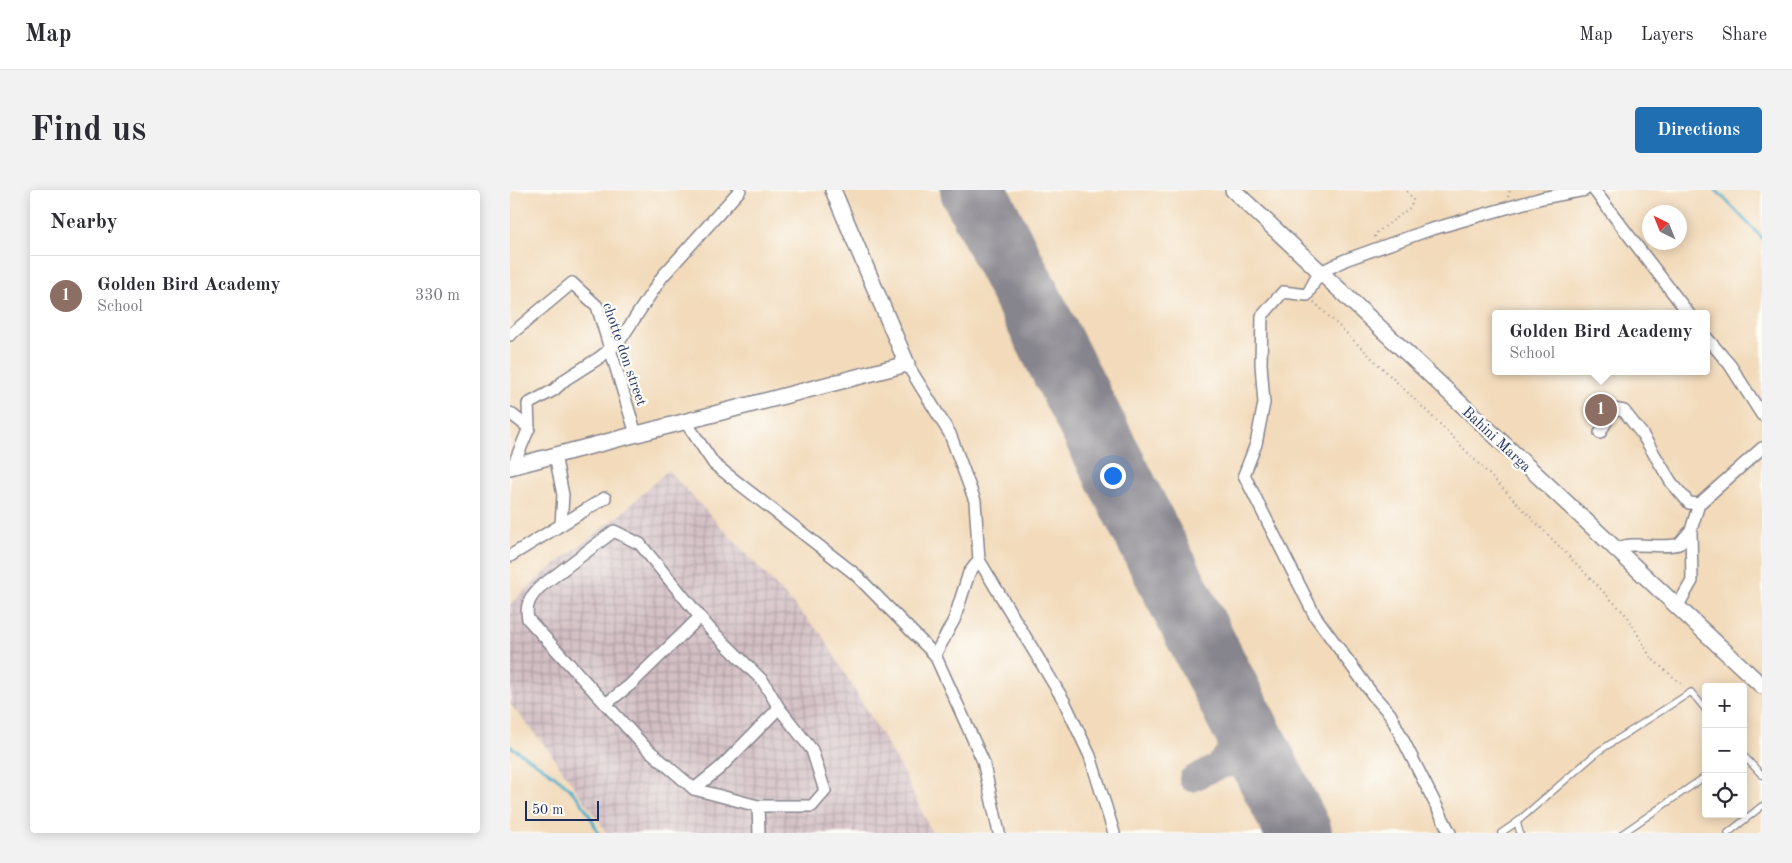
<!DOCTYPE html>
<html lang="en">
<head>
<meta charset="utf-8">
<style>
  :root { --surface:#fff; --page:#f2f2f3; --text:#2b2b33; --muted:#7c7c81; --line:#e1e1e2; --accent:#1f6fb2 }
  body { margin:0; font-family:"Old Standard TT",serif; background:var(--page); color:var(--text) }
  .controls { position:absolute; right:15px; bottom:15px; display:grid; overflow:hidden; border-radius:5px; box-shadow:0 2px 12px #0003 }
  .controls button { width:45px; height:45px; display:grid; place-items:center; padding:0; border:0; border-bottom:1px solid var(--line); background:var(--surface); color:var(--text); font:25px sans-serif }
  .compass { position:absolute; left:1132px; top:15px; width:45px; height:45px; border-radius:50%; background:var(--surface); box-shadow:0 2px 12px #0003; rotate:317deg }
  .scale { position:absolute; left:15px; bottom:12px; width:74px; box-sizing:border-box; padding-left:5px; border:2px solid #1b2f5e; border-top:0; font-size:14px; line-height:18px; white-space:nowrap; color:#1b2f5e; -webkit-text-stroke:4px #fdfcf7; paint-order:stroke }
  .you { position:absolute; left:602px; top:285px; width:18px; height:18px; margin:-12px; border:4px solid #fff; border-radius:50%; background:#1a73e8; box-shadow:0 0 0 8px #1a73e833 }
  .badge { display:grid; place-items:center; width:32px; height:32px; border-radius:50%; background:var(--accent); color:#fff; font-size:16px; font-weight:700 }
  .pin { position:absolute; translate:-50% -50%; border:2px solid #fff; box-shadow:0 1px 5px #0006 }
  .popup { position:absolute; left:982px; top:120px; width:218px; height:65px; box-sizing:border-box; display:grid; place-content:center; border-radius:5px; background:var(--surface); filter:drop-shadow(0 1px 4px #0005); font-size:16px; white-space:nowrap; color:var(--muted) }
  .popup b { font-size:19px; color:var(--text) }
  .popup::after { content:''; position:absolute; left:50%; top:100%; margin-left:-10px; border:10px solid transparent; border-top-color:var(--surface) }
  .list { margin:0; padding:0; list-style:none }
  h2 { display:flex; justify-content:space-between; align-items:center; height:65px; margin:0; padding:0 20px; font-size:21px }
  h2 small { font-size:16px; font-weight:400; color:var(--muted) }
  .list li { display:grid; grid-template-columns:32px 1fr auto; gap:15px; align-items:center; box-sizing:border-box; height:80px; padding:0 20px; border-top:1px solid var(--line) }
  .list b { display:block; font-size:19px; white-space:nowrap }
  .list p { margin:0; font-size:16px; white-space:nowrap; color:var(--muted) }
  .list em { font-size:16px; font-style:normal; color:var(--muted) }
  .icon { flex:none; width:28px; height:28px; fill:none; stroke:currentColor; stroke-width:2; stroke-linecap:round; stroke-linejoin:round }
  .map { position:relative; flex:none; width:1252px; height:643px; overflow:hidden; border-radius:5px }
  header { display:flex; align-items:center; gap:30px; box-sizing:border-box; height:70px; padding:0 25px; background:var(--surface); border-bottom:1px solid var(--line) }
  header strong { font-size:24px }
  nav { display:flex; gap:28px; margin-inline-start:auto; font-size:18px }
  .intro { display:flex; align-items:center; justify-content:space-between; box-sizing:border-box; height:120px; padding:0 30px }
  h1 { margin:0; font-size:35px }
  .button { padding:12px 22px; border-radius:5px; background:var(--accent); color:#fff; font-size:18px; font-weight:700 }
  main { display:flex; gap:30px; padding:0 30px }
  aside { flex:1; background:var(--surface); border-radius:5px; box-shadow:0 2px 12px #0003 }
  .map>svg:first-child { display:block }
  .industrial { fill:url(#industrial-grid) }
  .lines { fill:none; stroke-linecap:round; stroke-linejoin:round }
  .stream { stroke:#46aac6; stroke-width:3 }
  .taxiway { stroke:#86848c; stroke-width:26 }
  .runway { stroke:#86848c; stroke-width:66 }
  .lane-casing { stroke:#86848c; stroke-width:8 }
  .street-casing { stroke:#86848c; stroke-width:14 }
  .secondary-casing { stroke:#86848c; stroke-width:18 }
  .path { stroke:#86848c; stroke-width:2; stroke-dasharray:1 4; stroke-linecap:butt }
  .lane { stroke:#fff; stroke-width:5.5 }
  .street { stroke:#fff; stroke-width:11 }
  .secondary { stroke:#fff; stroke-width:15 }
  .labels { text-anchor:middle; stroke-width:4.5; stroke-linejoin:round; paint-order:stroke }
  .street-label { font-size:15px; fill:#1b2f5e; stroke:#fdfcf7 }
</style>
</head>
<body>
<header>
<strong>Map</strong>
<nav><a>Map</a><a>Layers</a><a>Share</a></nav>
</header>
<div class="intro"><h1>Find us</h1><a class="button">Directions</a></div>
<main>
<aside>
<h2>Nearby<small></small></h2>
<ul class="list">
<li><span class="badge" style="background:#8d6e63">1</span><div><b>Golden Bird Academy</b><p>School</p></div><em>330 m</em></li>
</ul>
</aside>
<div class="map">
<svg width="1252" height="643" viewBox="0 0 1252 643">
  <defs>
    <pattern id="industrial-grid" width="8" height="8" patternUnits="userSpaceOnUse" patternTransform="scale(1.25)"><rect width="8" height="8" fill="#d2bec3"/><path d="M0 4h8M4 0v8" fill="none" stroke="#aa9ba2"/></pattern>
  </defs>
  <rect width="100%" height="100%" fill="#fdfcf7"/>
  <filter id="ink" filterUnits="userSpaceOnUse"><feTurbulence type="fractalNoise" baseFrequency=".02" numOctaves="2"/><feDisplacementMap in="SourceGraphic" scale="10" xChannelSelector="R" yChannelSelector="G"/><feConvolveMatrix kernelMatrix="1 2 1 2 8 2 1 2 1" color-interpolation-filters="sRGB"/></filter>
  <filter id="wash" filterUnits="userSpaceOnUse"><feTurbulence type="fractalNoise" baseFrequency=".0096" numOctaves="4" result="noise"/><feDisplacementMap in="SourceGraphic" scale="20" xChannelSelector="R" yChannelSelector="G"/><feGaussianBlur stdDeviation="1.12" result="paint"/><feColorMatrix in="noise" values="0 0 0 0 0 0 0 0 0 0 0 0 0 0 0 0 0 1.4 0 .05"/><feComposite in="paint" operator="in"/></filter>
  <g filter="url(#wash)">
    <rect width="100%" height="100%" fill="#f2daba"/>
    <path class="industrial" d="M 158,280 L 312,445 L 390,576 L 422,643 L 97,643 L 36,557 L 0,514 L 0,414 L 38,380 L 112,323 Z"/>
    <g class="lines">
      <g class="stream">
        <path d="M 1206,0 L 1252,48"/>
        <path d="M 0,556 C 41,584 69,595 88,643"/>
      </g>
      <g class="taxiway">
        <path d="M 707,576 C 725,559 725,549 730,525"/>
        <path d="M 682,589 C 722,568 728,569 765,595"/>
      </g>
      <path class="runway" d="M 463,0 L 789,643"/>
    </g>
  </g>
  <g filter="url(#ink)">
    <g class="lines">
      <defs>
        <g id="lane">
          <path d="M 1233,565 L 1252,585"/>
          <path d="M 1007,632 L 1010,643"/>
          <path d="M 991,643 L 1007,632 L 1089,561 L 1181,502 L 1196,520"/>
          <path d="M 1113,643 L 1196,586"/>
          <path d="M 1218,643 L 1252,616"/>
        </g>
        <g id="street">
          <path d="M 1084,0 L 1179,124"/>
          <path d="M 0,145 L 62,93 L 87,116 L 126,244"/>
          <path d="M 1196,147 L 1220,175 L 1252,225"/>
          <path d="M 397,174 L 440,244 L 465,311 L 469,370 L 554,511 L 580,566 L 604,643"/>
          <path d="M 0,223 L 19,238 L 3,276"/>
          <path d="M 175,231 L 204,274 L 345,384 L 425,465 L 473,571 L 489,643"/>
          <path d="M 19,238 L 18,214 L 44,200 L 56,189 L 89,168 L 109,152 L 152,87 L 230,0"/>
          <path d="M 1090,243 L 1103,219 L 1114,221 L 1132,244 L 1161,292 L 1179,313 L 1189,314 L 1252,258"/>
          <path d="M 45,265 L 53,305 L 51,335"/>
          <path d="M 1104,360 C 1124,349 1147,360 1169,354 L 1181,340 L 1189,314"/>
          <path d="M 0,366 L 95,308"/>
          <path d="M 1167,417 L 1182,391 L 1181,340"/>
          <path d="M 425,465 L 444,430 L 459,383 L 469,370"/>
          <path d="M 97,513 L 120,495 L 190,427"/>
          <path d="M 184,599 L 210,578 L 269,518"/>
          <path d="M 248,616 L 302,616 L 315,601 L 302,560 L 269,518 L 253,491 L 200,439 L 130,354 L 104,341 L 30,397 C 20,407 15,415 18,429 L 134,556 L 184,599 L 248,616 L 249,643"/>
          <path d="M 940,643 L 880,524 L 863,505 L 805,426 L 734,285 L 746,254 L 754,213 L 751,174 L 752,126 L 773,102 L 797,105 L 809,83 L 835,70 L 919,40 L 1032,8 L 1075,0"/>
        </g>
        <g id="secondary">
          <path d="M 723,0 L 1252,496"/>
          <path d="M 0,277 L 397,174 L 323,0"/>
        </g>
      </defs>
      <use href="#lane" class="lane-casing"/>
      <use href="#street" class="street-casing"/>
      <use href="#secondary" class="secondary-casing"/>
      <g class="path">
        <path d="M 998,7 L 1000,0"/>
        <path d="M 865,47 L 865,44 L 901,17 L 903,9 L 896,0"/>
        <path d="M 804,112 L 929,233 L 1118,427 L 1141,468 L 1174,496"/>
      </g>
      <use href="#lane" class="lane"/>
      <use href="#street" class="street"/>
      <use href="#secondary" class="secondary"/>
    </g>
  </g>
  <g class="labels">
    <g class="street-label">
      <text transform="translate(115 164) rotate(71)" y="5">chotte don street</text>
      <text transform="translate(987 249) rotate(43)" y="5">Bahini Marga</text>
    </g>
  </g>
</svg>
<div class="controls">
<button>+</button>
<button>−</button>
<button><svg class="icon" aria-label="locate" viewBox="0 0 24 24"><circle cx="12" cy="12" r="6"/><path d="M12 2v4M12 18v4M2 12h4M18 12h4"/></svg></button>
</div>
<svg class="compass" viewBox="-18 -18 36 36"><path d="M0-13l5 13h-10z" fill="#e53935"/><path d="M0 13l5-13h-10z" fill="#7c7c81"/></svg>
<div class="scale">50 m</div>
<div class="you"></div>
<div class="pin badge" style="left:1091px;top:220px;background:#8d6e63">1</div>
<div class="popup"><b>Golden Bird Academy</b>School</div>
</div>
</main>
</body>
</html>
